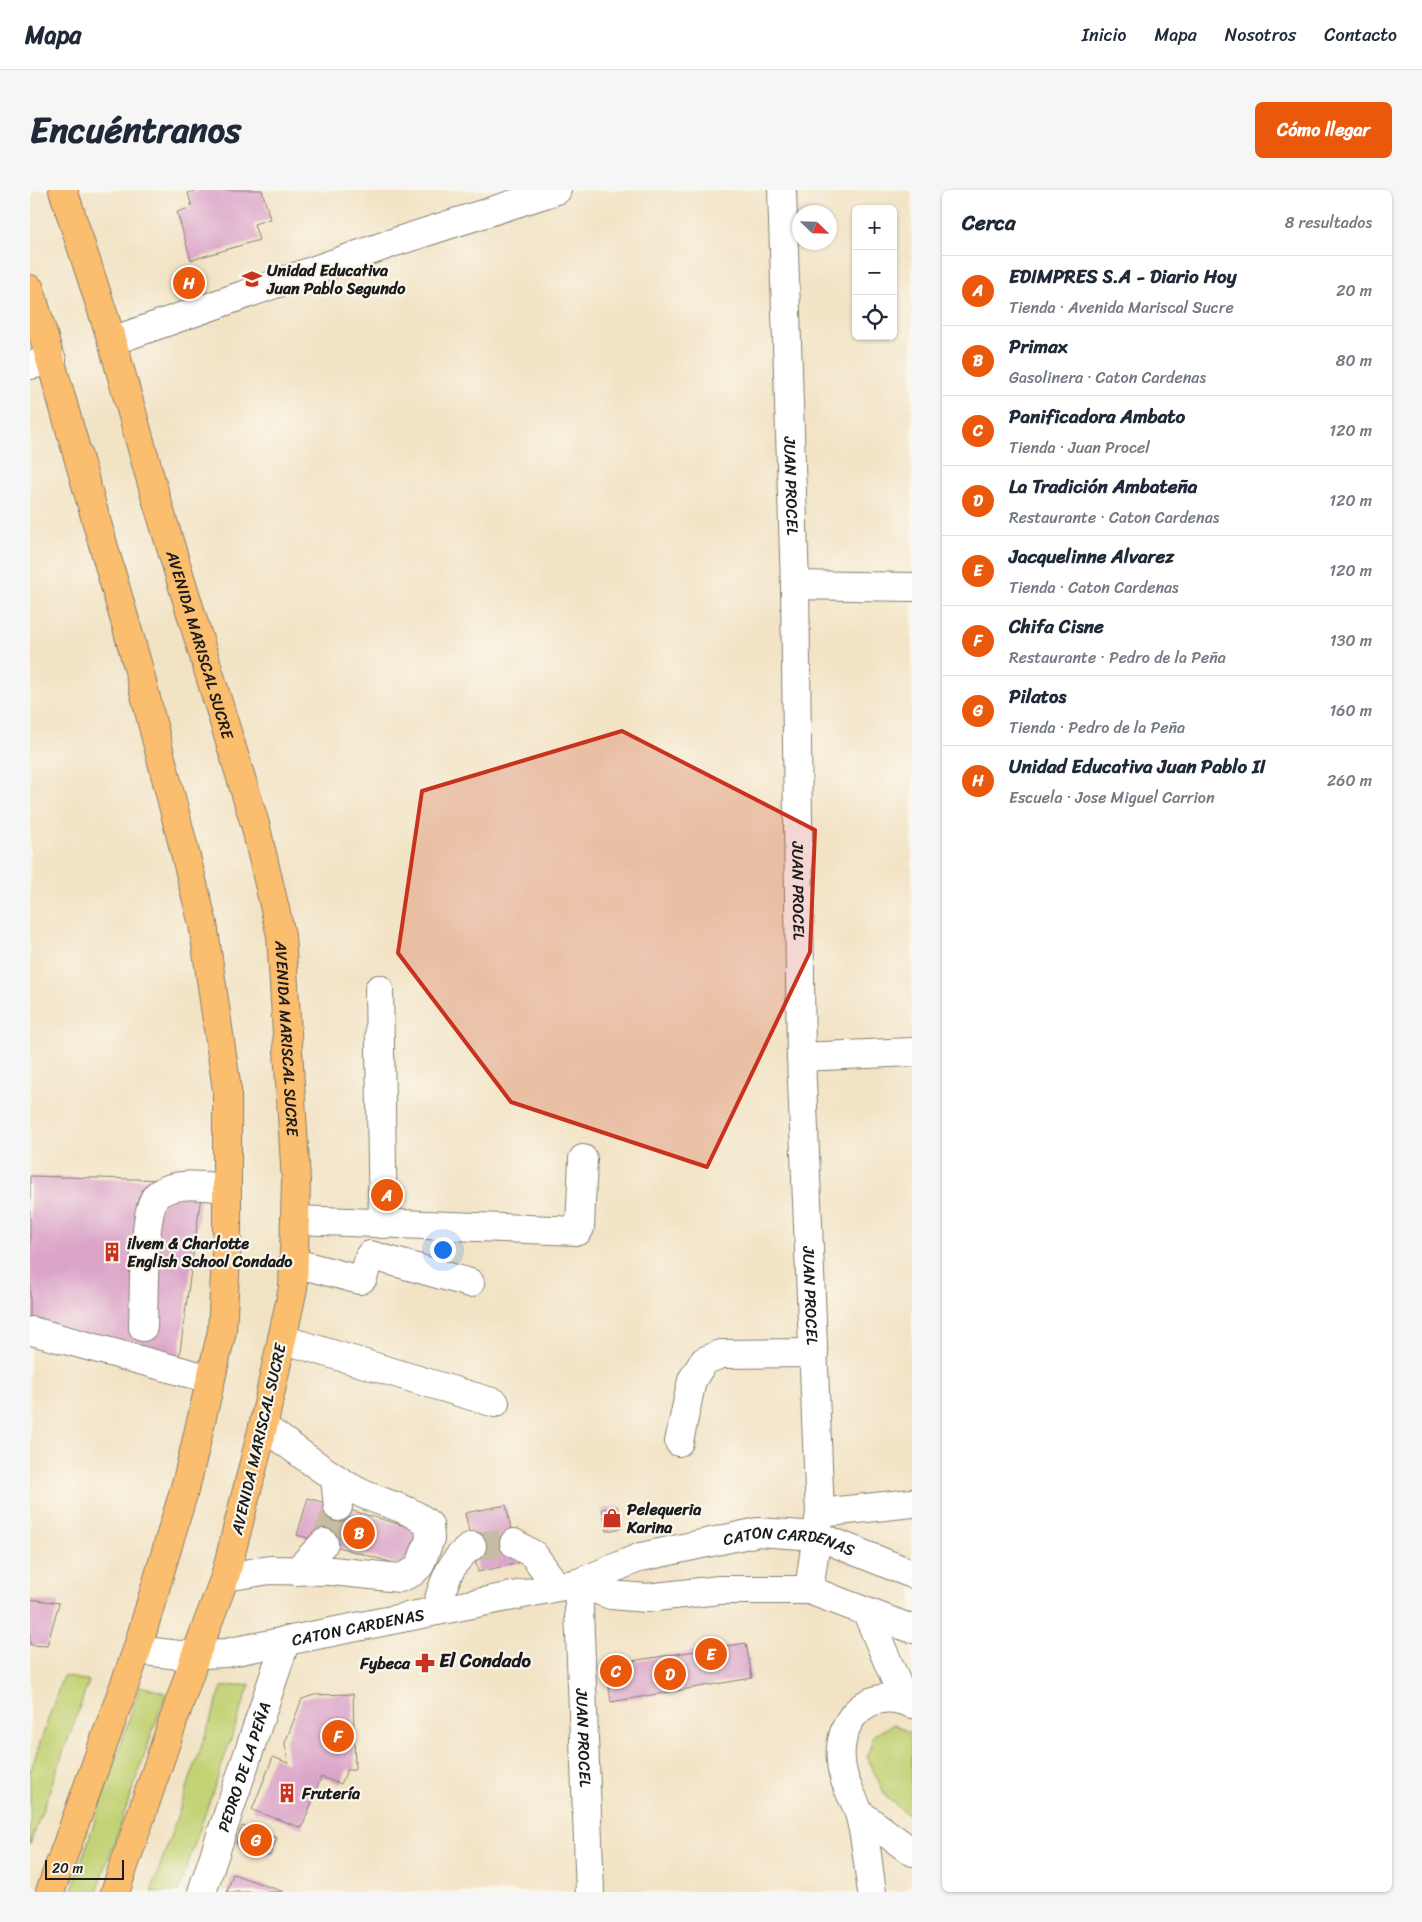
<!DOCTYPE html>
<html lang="es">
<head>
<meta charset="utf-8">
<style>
  :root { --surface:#fff; --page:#f6f6f7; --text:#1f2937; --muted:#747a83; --line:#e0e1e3; --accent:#ea580c }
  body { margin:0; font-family:Sriracha,sans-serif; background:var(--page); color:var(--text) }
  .controls { position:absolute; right:15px; top:15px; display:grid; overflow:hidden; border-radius:8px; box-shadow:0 1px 4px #0004 }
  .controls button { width:45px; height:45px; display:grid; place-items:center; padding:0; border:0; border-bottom:1px solid var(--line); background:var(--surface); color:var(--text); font:25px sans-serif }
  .compass { position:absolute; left:762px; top:15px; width:45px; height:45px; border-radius:50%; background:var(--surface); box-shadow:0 1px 4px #0004; rotate:113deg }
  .scale { position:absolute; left:15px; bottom:12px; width:79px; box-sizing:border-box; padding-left:5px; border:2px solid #1c1c1c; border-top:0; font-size:14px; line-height:18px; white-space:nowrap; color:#1c1c1c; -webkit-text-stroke:4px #fbf7ec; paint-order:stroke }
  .you { position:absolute; left:412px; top:1059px; width:18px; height:18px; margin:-12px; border:4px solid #fff; border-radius:50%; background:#1a73e8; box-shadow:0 0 0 8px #1a73e833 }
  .badge { display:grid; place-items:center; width:32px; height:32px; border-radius:50%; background:var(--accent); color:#fff; font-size:16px; font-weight:700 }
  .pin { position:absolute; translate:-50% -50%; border:2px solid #fff; box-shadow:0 1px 5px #0006 }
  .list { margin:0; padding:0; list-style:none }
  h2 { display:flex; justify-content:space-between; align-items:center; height:65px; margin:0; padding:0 20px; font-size:21px }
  h2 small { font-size:16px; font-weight:400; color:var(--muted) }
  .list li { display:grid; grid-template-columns:32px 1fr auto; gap:15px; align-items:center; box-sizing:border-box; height:70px; padding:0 20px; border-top:1px solid var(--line) }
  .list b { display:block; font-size:19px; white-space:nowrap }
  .list p { margin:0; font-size:16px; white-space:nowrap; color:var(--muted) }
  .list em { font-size:16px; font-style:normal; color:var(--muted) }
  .icon { flex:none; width:28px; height:28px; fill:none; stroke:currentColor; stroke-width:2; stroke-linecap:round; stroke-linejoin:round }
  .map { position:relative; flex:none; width:882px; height:1702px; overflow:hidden; border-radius:8px }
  header { display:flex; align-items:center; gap:30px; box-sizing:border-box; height:70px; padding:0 25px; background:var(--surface); border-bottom:1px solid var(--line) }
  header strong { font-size:24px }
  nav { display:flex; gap:28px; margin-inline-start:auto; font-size:18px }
  .intro { display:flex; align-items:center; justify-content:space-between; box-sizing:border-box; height:120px; padding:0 30px }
  h1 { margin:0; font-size:35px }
  .button { padding:12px 22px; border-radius:8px; background:var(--accent); color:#fff; font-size:18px; font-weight:700 }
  main { display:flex; gap:30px; padding:0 30px }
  aside { flex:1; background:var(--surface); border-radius:8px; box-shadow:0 1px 4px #0004 }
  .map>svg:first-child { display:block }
  .green { fill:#c2d274; stroke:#6f7748 }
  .building { fill:#dba5c9 }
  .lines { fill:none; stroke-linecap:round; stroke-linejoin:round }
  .minor-tunnel { stroke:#c7bba3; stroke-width:28; stroke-dasharray:28 14; stroke-linecap:butt }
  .minor-casing { stroke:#878070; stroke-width:30 }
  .major-casing { stroke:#878070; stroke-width:30 }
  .minor { stroke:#fff; stroke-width:28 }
  .major { stroke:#fbbd6e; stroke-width:28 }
  .marked { fill:#c8321e; fill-opacity:0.2; stroke:#c8321e; stroke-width:4; stroke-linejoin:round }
  .labels { text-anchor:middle; stroke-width:4.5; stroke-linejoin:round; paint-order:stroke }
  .poi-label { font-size:16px; font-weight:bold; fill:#1c1c1c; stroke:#fbf7ec; text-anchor:start }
  .street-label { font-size:16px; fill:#1c1c1c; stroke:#fbf7ec }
  .quarter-label { font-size:19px; font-weight:bold; fill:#1c1c1c; stroke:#fbf7ec }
</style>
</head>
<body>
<header>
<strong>Mapa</strong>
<nav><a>Inicio</a><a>Mapa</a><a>Nosotros</a><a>Contacto</a></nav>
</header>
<div class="intro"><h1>Encuéntranos</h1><a class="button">Cómo llegar</a></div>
<main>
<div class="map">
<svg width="882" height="1702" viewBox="0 0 882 1702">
  <rect width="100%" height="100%" fill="#fbf7ec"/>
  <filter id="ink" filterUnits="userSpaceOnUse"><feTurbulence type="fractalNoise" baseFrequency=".02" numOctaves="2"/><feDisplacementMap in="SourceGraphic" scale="10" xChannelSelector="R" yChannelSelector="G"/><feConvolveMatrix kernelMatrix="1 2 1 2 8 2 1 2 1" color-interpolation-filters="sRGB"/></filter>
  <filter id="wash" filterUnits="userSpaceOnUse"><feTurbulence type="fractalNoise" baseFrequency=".0096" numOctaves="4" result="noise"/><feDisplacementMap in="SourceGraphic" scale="20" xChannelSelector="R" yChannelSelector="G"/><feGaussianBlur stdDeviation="1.12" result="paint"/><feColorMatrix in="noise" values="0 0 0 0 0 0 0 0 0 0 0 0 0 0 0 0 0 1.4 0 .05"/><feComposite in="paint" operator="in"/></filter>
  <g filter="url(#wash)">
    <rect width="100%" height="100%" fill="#f2e3c5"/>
    <g class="green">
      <path d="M 33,1486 L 59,1491 L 0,1655 L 0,1582 Z"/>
      <path d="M 220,1494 L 148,1702 L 121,1702 L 192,1497 Z"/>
      <path d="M 110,1496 L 136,1503 L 67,1702 L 41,1702 Z"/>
      <path d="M 864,1534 L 882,1544 L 882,1628 L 856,1607 L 837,1567 L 844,1545 Z"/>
    </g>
    <g id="blocks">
      <g class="building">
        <path d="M 168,0 L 232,0 L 240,29 L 224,34 L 229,50 L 161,70 L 147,22 L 162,17 L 158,3 Z"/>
        <path d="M 0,986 L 173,991 L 148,1176 L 0,1134 Z"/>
        <path d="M 278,1308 L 392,1341 L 381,1378 L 267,1345 Z"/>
        <path d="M 476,1315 L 488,1373 L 448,1382 L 435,1323 Z"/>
        <path d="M 587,1316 L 592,1338 L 577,1341 L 572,1319 Z"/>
        <path d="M 0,1409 L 29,1413 L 17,1456 L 0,1455 Z"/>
        <path d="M 716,1453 L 722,1488 L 581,1512 L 576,1475 Z"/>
        <path d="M 323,1504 L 325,1580 L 317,1580 L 311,1594 L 291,1587 L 272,1638 L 222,1620 L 243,1567 L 258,1573 L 255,1553 L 272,1509 L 284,1505 Z"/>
        <path d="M 212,1636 L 247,1648 L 240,1666 L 206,1653 Z"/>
        <path d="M 203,1684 L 254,1702 L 197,1702 Z"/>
      </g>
    </g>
  </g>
  <g filter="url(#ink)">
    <use href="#blocks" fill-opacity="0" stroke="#878070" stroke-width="1"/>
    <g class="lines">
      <g class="minor-tunnel">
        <path d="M 294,1353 L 308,1317"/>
        <path d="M 442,1356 L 484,1353"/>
      </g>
      <defs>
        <g id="minor">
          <path id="s1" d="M 752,0 L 765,395 L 771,867 L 790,1323 L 779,1400"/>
          <path d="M 82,151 L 362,53 L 527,0"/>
          <path d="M 0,175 L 22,170"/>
          <path d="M 765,395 L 882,397"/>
          <path d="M 349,799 L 353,1034"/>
          <path d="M 771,867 L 882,862"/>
          <path d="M 266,1030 L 548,1041 L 550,1038 L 553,969"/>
          <path d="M 265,1073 L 330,1090 L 333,1088 L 340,1065 L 440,1093"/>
          <path d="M 113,1137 C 114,1114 112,1014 128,1004 C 147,991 176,996 197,998"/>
          <path d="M 2,1141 L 180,1189"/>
          <path d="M 252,1149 L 465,1213"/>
          <path d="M 649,1252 L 662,1190 L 674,1171 L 691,1164 L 784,1163"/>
          <path d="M 305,1288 L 308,1317"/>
          <path d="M 790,1323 L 882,1313"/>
          <path d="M 484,1353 L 504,1365 L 527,1397"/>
          <path d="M 267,1381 L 294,1353"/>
          <path d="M 195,1387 L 240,1380 L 302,1381 L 370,1388 L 383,1382 L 390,1375 L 400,1349 L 399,1335 C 380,1317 352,1314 329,1302 C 297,1286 264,1257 233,1237"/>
          <path d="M 548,1393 L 581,1405 L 616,1408 L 689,1400 L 779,1400 L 882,1439"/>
          <path id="s2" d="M 548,1393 L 560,1702"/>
          <path d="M 405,1421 C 414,1394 418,1372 442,1356"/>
          <path d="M 837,1423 L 874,1510"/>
          <path id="s3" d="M 107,1460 L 149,1465 L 196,1463 L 548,1393 L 611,1367 L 728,1342 L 788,1346 L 882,1384"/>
          <path d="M 829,1623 L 882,1662"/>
          <path id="s4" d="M 172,1702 L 256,1450"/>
          <path d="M 842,1702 C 838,1676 836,1647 829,1623 C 825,1610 817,1599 814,1587 C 800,1541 831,1492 882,1514"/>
        </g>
        <g id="major">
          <path id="s5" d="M 33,0 L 82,151 L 125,305 L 225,634 L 251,745 L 266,991 L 263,1098 L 233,1237 L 195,1387 L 166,1464 L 85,1702"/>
          <path d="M 0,99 L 107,473 L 173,734 L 197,900 L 197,1048 L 192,1141 L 158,1287 L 107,1460 L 20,1702"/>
        </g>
      </defs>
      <use href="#minor" class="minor-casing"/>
      <use href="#major" class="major-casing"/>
      <use href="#minor" class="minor"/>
      <use href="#major" class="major"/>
    </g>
  </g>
  <path class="marked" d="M 592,541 L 785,640 L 780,762 L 677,977 L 481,912 L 368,763 L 392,601 Z"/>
  <defs>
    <symbol id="university-bare" viewBox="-9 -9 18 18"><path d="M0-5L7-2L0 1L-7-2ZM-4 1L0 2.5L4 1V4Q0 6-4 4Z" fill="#c8321e" stroke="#fbf7ec" stroke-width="2.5" paint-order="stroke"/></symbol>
    <symbol id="building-bare" viewBox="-9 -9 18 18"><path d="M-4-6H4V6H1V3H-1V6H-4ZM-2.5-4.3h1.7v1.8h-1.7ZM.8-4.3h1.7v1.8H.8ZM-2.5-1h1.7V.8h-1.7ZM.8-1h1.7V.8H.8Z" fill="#c8321e" stroke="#fbf7ec" stroke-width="2.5" paint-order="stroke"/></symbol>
    <symbol id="shop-bare" viewBox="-9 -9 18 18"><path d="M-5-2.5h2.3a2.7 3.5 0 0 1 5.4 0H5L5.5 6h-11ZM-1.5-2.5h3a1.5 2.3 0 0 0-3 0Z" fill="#c8321e" stroke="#fbf7ec" stroke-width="2.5" paint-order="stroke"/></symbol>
    <symbol id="pharmacy-bare" viewBox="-9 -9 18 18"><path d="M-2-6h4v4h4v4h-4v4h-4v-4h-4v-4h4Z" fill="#c8321e" stroke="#fbf7ec" stroke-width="2.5" paint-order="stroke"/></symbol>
  </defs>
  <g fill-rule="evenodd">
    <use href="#university-bare" x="208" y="75" width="28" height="28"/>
    <use href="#building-bare" x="68" y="1048" width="28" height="28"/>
    <use href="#shop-bare" x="568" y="1314" width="28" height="28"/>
    <use href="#pharmacy-bare" x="381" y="1459" width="28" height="28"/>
    <use href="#building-bare" x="243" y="1589" width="28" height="28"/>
  </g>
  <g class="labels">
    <g class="poi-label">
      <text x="237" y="86">Unidad Educativa<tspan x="237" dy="18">Juan Pablo Segundo</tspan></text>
      <text x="97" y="1059">ilvem &amp; Charlotte<tspan x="97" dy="18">English School Condado</tspan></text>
      <text x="597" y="1325">Pelequeria<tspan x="597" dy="18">Karina</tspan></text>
      <text x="380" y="1479" text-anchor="end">Fybeca</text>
      <text x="272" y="1609">Frutería</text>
    </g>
    <g class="street-label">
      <text dy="6" stroke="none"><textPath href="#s1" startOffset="296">JUAN PROCEL</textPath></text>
      <text dy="6" stroke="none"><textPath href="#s5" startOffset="475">AVENIDA MARISCAL SUCRE</textPath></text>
      <text dy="6" stroke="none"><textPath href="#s1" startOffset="701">JUAN PROCEL</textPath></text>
      <text dy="6" stroke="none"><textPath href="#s5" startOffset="880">AVENIDA MARISCAL SUCRE</textPath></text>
      <text dy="6" stroke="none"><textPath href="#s1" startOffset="1106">JUAN PROCEL</textPath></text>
      <text transform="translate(228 1249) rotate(-77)" y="6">AVENIDA MARISCAL SUCRE</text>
      <text dy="6" stroke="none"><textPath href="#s3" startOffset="668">CATON CARDENAS</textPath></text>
      <text dy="6" stroke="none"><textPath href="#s3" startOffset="224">CATON CARDENAS</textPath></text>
      <text dy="6" stroke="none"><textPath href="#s2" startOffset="155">JUAN PROCEL</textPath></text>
      <text dy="6" stroke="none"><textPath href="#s4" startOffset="132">PEDRO DE LA PEÑA</textPath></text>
    </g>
    <g class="quarter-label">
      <text x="455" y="1477">El Condado</text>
    </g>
  </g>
</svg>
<div class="controls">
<button>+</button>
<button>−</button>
<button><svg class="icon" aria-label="locate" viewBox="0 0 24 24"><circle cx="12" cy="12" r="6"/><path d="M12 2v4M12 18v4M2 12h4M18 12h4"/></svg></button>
</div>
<svg class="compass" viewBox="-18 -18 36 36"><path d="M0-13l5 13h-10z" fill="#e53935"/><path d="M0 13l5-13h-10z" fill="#747a83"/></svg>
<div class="scale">20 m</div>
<div class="you"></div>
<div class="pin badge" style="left:357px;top:1005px">A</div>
<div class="pin badge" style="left:329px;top:1343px">B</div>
<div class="pin badge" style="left:586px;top:1481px">C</div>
<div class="pin badge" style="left:640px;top:1484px">D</div>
<div class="pin badge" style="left:681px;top:1464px">E</div>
<div class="pin badge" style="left:308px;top:1546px">F</div>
<div class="pin badge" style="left:226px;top:1650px">G</div>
<div class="pin badge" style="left:159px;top:93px">H</div>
</div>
<aside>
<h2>Cerca<small>8 resultados</small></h2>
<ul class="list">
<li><span class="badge">A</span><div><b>EDIMPRES S.A - Diario Hoy</b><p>Tienda · Avenida Mariscal Sucre</p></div><em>20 m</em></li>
<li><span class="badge">B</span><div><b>Primax</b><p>Gasolinera · Caton Cardenas</p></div><em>80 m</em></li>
<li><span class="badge">C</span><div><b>Panificadora Ambato</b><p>Tienda · Juan Procel</p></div><em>120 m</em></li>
<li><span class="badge">D</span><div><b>La Tradición Ambateña</b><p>Restaurante · Caton Cardenas</p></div><em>120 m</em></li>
<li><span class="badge">E</span><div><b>Jacquelinne Alvarez</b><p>Tienda · Caton Cardenas</p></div><em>120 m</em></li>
<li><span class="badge">F</span><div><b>Chifa Cisne</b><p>Restaurante · Pedro de la Peña</p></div><em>130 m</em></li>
<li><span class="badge">G</span><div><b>Pilatos</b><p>Tienda · Pedro de la Peña</p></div><em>160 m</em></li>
<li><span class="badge">H</span><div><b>Unidad Educativa Juan Pablo II</b><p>Escuela · Jose Miguel Carrion</p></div><em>260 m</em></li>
</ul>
</aside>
</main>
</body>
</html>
